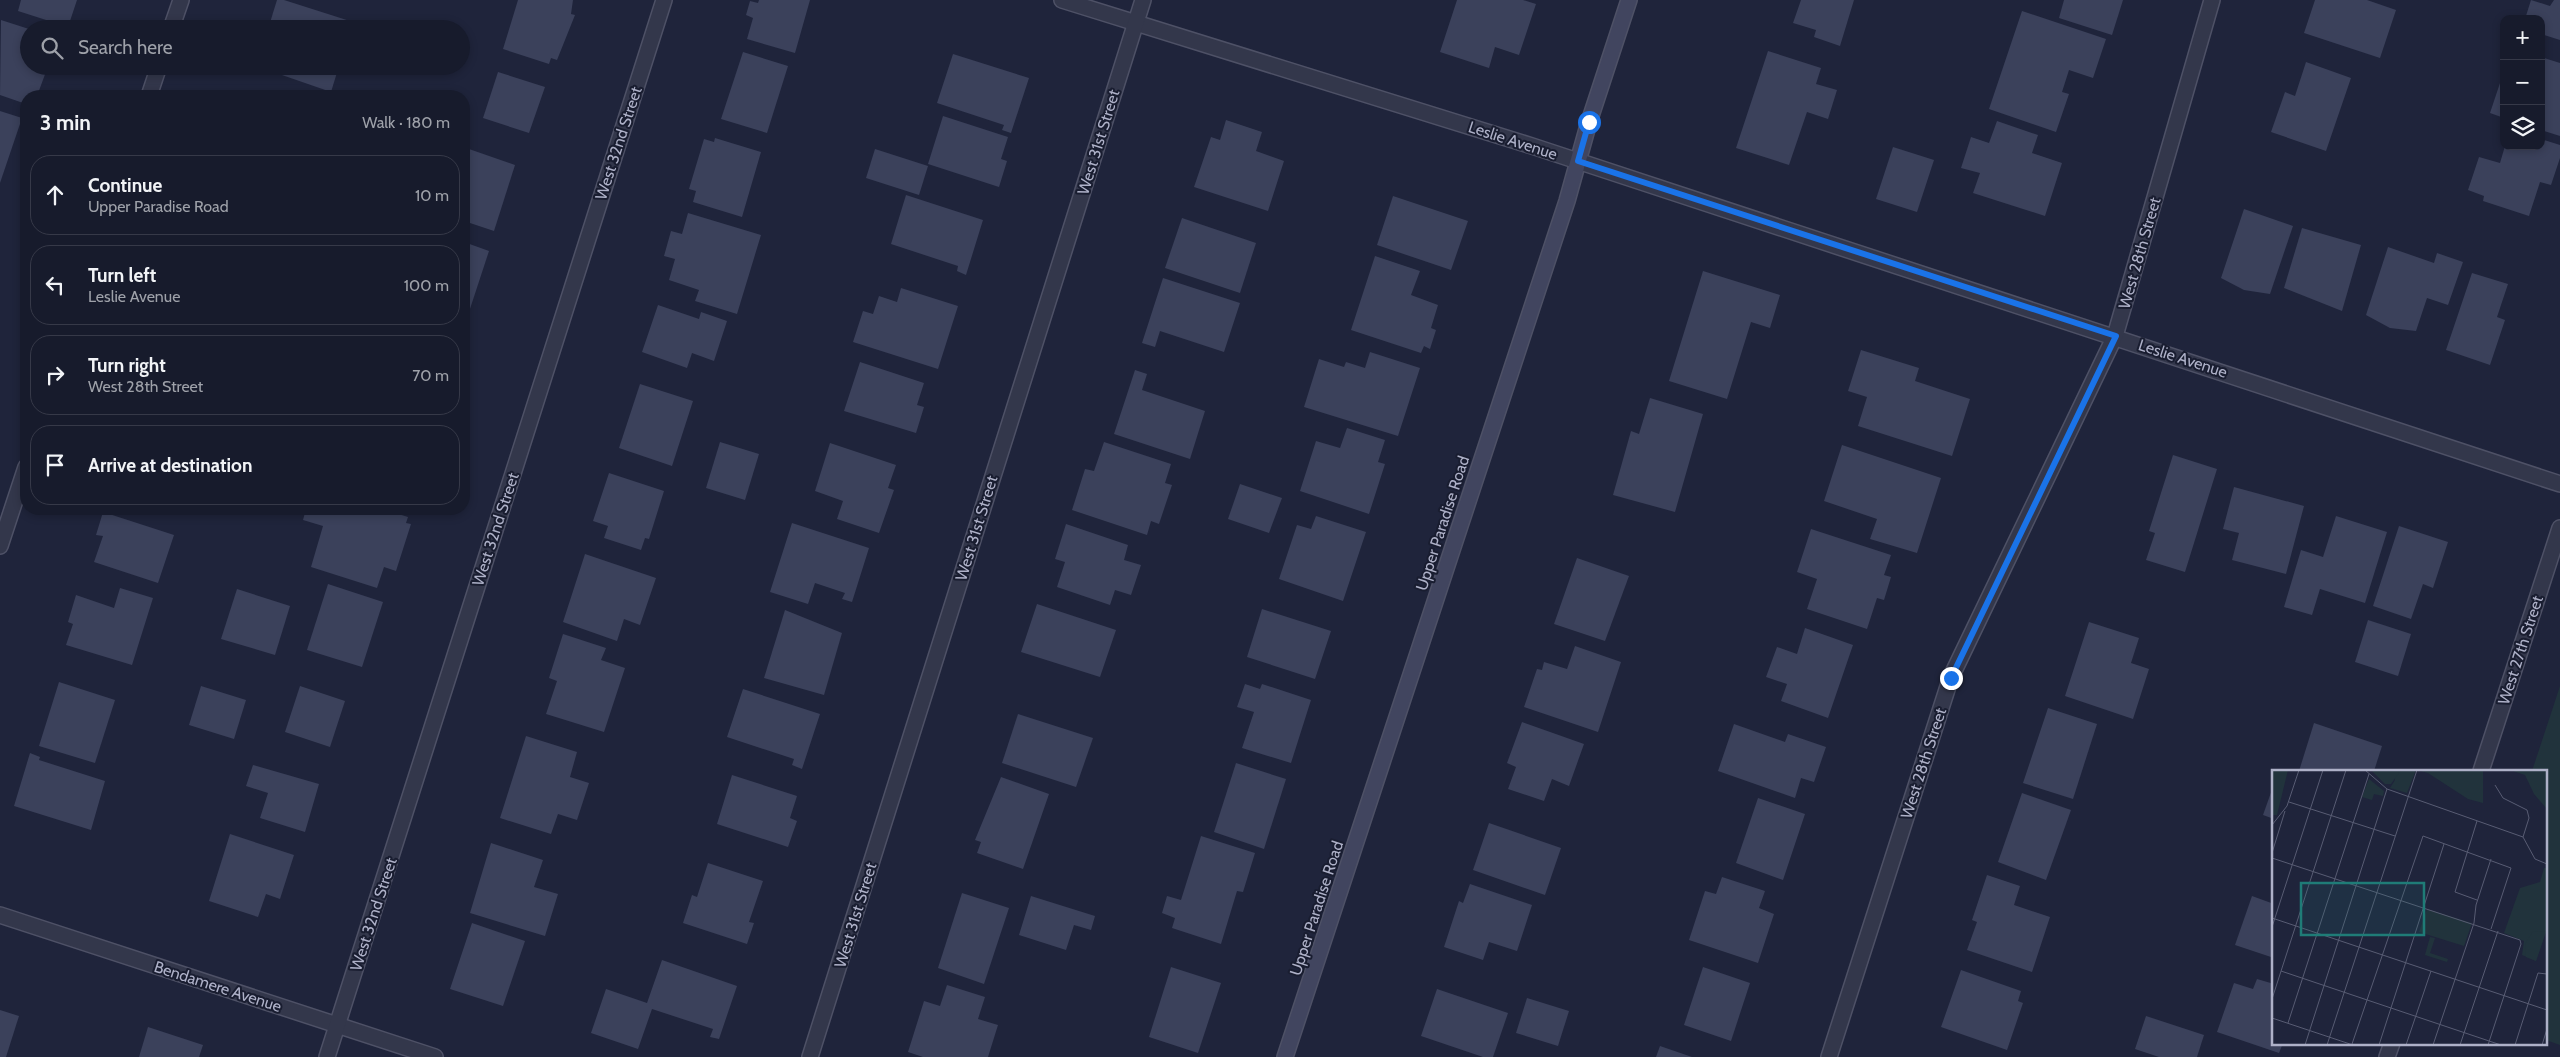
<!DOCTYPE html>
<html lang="en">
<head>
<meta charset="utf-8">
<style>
  :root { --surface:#171b2c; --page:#242838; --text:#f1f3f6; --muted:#9ea1a9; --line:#363948 }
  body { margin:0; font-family:Cabin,sans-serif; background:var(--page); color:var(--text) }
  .controls { position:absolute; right:15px; top:15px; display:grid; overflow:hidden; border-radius:10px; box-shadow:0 2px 8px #0003 }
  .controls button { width:45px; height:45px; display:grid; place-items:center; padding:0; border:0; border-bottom:1px solid var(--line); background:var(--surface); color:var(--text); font:25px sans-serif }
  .stop { position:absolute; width:15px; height:15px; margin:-11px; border:4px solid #1a73e8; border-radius:50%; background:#fff }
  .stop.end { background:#1a73e8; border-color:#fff; box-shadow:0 1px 5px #0008 }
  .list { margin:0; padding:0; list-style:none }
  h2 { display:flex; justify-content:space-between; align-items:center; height:65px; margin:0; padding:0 20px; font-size:21px }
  h2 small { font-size:16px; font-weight:400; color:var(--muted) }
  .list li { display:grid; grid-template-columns:32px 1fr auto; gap:15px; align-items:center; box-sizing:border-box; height:80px; margin:0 10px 10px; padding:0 10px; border:1px solid var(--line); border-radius:20px }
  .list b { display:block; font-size:19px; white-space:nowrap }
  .list p { margin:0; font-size:16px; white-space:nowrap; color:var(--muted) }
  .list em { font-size:16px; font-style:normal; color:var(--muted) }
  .icon { flex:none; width:28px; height:28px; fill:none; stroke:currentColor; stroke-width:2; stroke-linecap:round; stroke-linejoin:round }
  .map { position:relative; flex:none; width:2560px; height:1057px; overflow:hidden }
  .search { position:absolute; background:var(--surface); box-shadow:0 2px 8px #0003; left:20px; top:20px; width:450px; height:55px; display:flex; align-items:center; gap:12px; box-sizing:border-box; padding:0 18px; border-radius:28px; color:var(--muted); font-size:19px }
  .panel { position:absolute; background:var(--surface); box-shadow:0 2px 8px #0003; left:20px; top:90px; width:450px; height:425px; border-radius:20px }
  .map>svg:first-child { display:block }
  .green { fill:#21333c }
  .building { fill:#3b415b }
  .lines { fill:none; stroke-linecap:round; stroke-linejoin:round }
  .street-casing { stroke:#4e5166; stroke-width:18 }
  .secondary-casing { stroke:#4e5166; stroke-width:18 }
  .street { stroke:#33374b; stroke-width:15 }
  .secondary { stroke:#41455f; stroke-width:15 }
  .route { stroke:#1a73e8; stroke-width:6 }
  .labels { text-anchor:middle; stroke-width:4; stroke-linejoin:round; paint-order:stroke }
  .street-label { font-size:16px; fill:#aeb1c8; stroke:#191d30 }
  .inset-road { fill:none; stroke:#585c73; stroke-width:1 }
  .view { fill:#1f7c77; fill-opacity:0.15; stroke:#1f7c77; stroke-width:2.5 }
  .inset-edge { fill:none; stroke:#aeb1c8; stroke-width:2.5 }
</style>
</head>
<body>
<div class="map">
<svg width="2560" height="1057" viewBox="0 0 2560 1057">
  <rect width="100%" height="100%" fill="#1f243b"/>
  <path class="green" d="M 2560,686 L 2560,1045 L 2546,1040 L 2546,771 L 2532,771 Z"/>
  <g class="building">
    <path d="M 21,0 L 77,0 L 68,27 L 18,11 Z"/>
    <path d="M 277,0 L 284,0 L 353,22 L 351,29 L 268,29 Z"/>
    <path d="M 518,0 L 573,0 L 571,14 L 575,15 L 557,60 L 551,58 L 549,64 L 503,49 Z"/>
    <path d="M 759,0 L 810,0 L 795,53 L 747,39 L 753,18 L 746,15 L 750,1 L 758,3 Z"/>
    <path d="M 1457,0 L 1523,0 L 1536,4 L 1519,55 L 1495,47 L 1489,68 L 1440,52 Z"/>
    <path d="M 1801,0 L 1854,0 L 1840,46 L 1814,37 L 1816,30 L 1793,23 Z"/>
    <path d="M 2064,0 L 2123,0 L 2112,35 L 2059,18 Z"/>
    <path d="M 2315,0 L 2367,0 L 2396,10 L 2380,58 L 2304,33 Z"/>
    <path d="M 2531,0 L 2550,6 L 2554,0 L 2560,0 L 2560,40 L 2541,34 L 2541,19 L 2525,19 Z"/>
    <path d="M 2022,11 L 2106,39 L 2093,78 L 2069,70 L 2062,92 L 2069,94 L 2056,132 L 1989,109 Z"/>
    <path d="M 1,20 L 29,29 L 29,66 L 47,69 L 37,96 L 26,96 L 26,104 L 0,95 Z"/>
    <path d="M 1768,51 L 1821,68 L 1816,84 L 1837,90 L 1828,119 L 1807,112 L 1789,165 L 1736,148 Z"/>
    <path d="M 743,52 L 788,66 L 767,133 L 721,119 Z"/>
    <path d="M 953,54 L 1029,78 L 1011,133 L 1002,130 L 1004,125 L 937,103 Z"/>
    <path d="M 2541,57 L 2560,63 L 2560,136 L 2541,130 Z"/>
    <path d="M 2306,62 L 2351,78 L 2326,151 L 2271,132 L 2285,92 L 2295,96 Z"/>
    <path d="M 256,66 L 339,66 L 331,92 Z"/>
    <path d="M 2504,71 L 2504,118 L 2490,113 Z"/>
    <path d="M 498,72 L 545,87 L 529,133 L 483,118 Z"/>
    <path d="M 0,111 L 22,118 L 0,183 Z"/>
    <path d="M 943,116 L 1008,137 L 1001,159 L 1007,161 L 999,187 L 928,164 Z"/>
    <path d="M 1226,120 L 1262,132 L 1256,151 L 1284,161 L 1268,211 L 1194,187 L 1211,137 L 1220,140 Z"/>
    <path d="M 1997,121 L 2038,135 L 2032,153 L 2062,163 L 2045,216 L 1973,193 L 1980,173 L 1961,168 L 1971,137 L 1989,143 Z"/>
    <path d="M 715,138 L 761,152 L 742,217 L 693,202 L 696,191 L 689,189 L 704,139 L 714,142 Z"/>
    <path d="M 2541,139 L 2560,145 L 2560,158 L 2551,185 L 2540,182 L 2529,216 L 2483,201 L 2484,196 L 2468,190 L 2479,157 L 2500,163 L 2505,146 L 2541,146 Z"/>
    <path d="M 1893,147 L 1934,160 L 1917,212 L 1876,199 Z"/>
    <path d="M 469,149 L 515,165 L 494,231 L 464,221 L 464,166 Z"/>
    <path d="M 875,149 L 928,166 L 919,195 L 866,178 Z"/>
    <path d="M 906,195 L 983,220 L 966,275 L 957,271 L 958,266 L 891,244 Z"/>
    <path d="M 1393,196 L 1468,221 L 1451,270 L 1377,245 Z"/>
    <path d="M 2244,209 L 2293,226 L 2270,294 L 2244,290 L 2221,278 Z"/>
    <path d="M 688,213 L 761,235 L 737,314 L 695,301 L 699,290 L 669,280 L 675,259 L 664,256 L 671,231 L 682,234 Z"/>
    <path d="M 1182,218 L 1256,243 L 1240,293 L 1165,268 Z"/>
    <path d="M 2302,228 L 2361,245 L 2342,311 L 2284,288 Z"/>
    <path d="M 464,242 L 489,251 L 467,318 L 464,317 Z"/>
    <path d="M 2388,247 L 2434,263 L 2437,253 L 2463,262 L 2448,305 L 2427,298 L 2416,331 L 2390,328 L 2366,315 Z"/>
    <path d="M 1375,256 L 1420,271 L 1411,295 L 1438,305 L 1431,328 L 1436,330 L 1430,349 L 1424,346 L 1421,353 L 1351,330 Z"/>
    <path d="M 1703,271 L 1780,295 L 1770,328 L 1751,322 L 1727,399 L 1669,381 Z"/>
    <path d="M 2472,273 L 2508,284 L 2497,317 L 2505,320 L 2490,365 L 2446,350 Z"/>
    <path d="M 1163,278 L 1240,303 L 1224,352 L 1160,331 L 1155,347 L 1142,343 Z"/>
    <path d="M 901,288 L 958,306 L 938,369 L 853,342 L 863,311 L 873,314 L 879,296 L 897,302 Z"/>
    <path d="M 658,305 L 699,319 L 701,312 L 727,321 L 714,361 L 692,353 L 687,368 L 642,352 Z"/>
    <path d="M 1861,350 L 1919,368 L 1915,381 L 1970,399 L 1952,456 L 1858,426 L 1867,397 L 1848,391 Z"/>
    <path d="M 1370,352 L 1420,368 L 1398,436 L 1304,407 L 1319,359 L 1344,367 L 1346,362 L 1365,368 Z"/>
    <path d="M 860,362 L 924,383 L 917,405 L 924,407 L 916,433 L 844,411 Z"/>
    <path d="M 1135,370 L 1147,374 L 1142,390 L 1205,411 L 1190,459 L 1114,434 Z"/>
    <path d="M 640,384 L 693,401 L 672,466 L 619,448 Z"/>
    <path d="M 1650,398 L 1703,414 L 1675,512 L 1613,495 L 1631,431 L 1639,434 Z"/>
    <path d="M 1347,428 L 1385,440 L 1378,462 L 1385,464 L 1369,514 L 1300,491 L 1316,441 L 1340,448 Z"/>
    <path d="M 720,442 L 759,454 L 745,500 L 706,488 Z"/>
    <path d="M 1104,442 L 1171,464 L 1165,483 L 1172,485 L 1159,524 L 1151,521 L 1147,535 L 1072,510 L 1085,469 L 1094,471 Z"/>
    <path d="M 830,443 L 896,465 L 888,488 L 894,490 L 879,533 L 837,519 L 843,501 L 815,491 Z"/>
    <path d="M 1842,445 L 1941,478 L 1917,553 L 1870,539 L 1877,519 L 1824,501 Z"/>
    <path d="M 2173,455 L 2217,469 L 2185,572 L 2146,560 L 2155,533 L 2149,531 Z"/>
    <path d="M 609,473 L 664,491 L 649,539 L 645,538 L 641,550 L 604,538 L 608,526 L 593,521 Z"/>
    <path d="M 1240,484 L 1282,498 L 1269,533 L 1228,519 Z"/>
    <path d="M 2234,487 L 2304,506 L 2286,574 L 2232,560 L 2239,533 L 2223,529 Z"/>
    <path d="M 306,509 L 382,509 L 408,517 L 406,523 L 411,524 L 396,571 L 384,567 L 377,588 L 311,567 L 323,526 L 303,520 Z"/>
    <path d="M 103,512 L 174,535 L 158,583 L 94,562 L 103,536 L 96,535 Z"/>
    <path d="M 1316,516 L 1366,532 L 1343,601 L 1279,579 L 1297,525 L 1311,529 Z"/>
    <path d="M 2336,516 L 2387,532 L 2365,603 L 2320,589 L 2312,615 L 2284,607 L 2301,550 L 2323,557 Z"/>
    <path d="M 792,523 L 869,548 L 852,602 L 842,599 L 845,593 L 815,583 L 808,604 L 770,592 Z"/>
    <path d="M 1066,524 L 1128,545 L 1124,560 L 1141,565 L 1131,595 L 1115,590 L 1110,605 L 1057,587 L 1065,562 L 1055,559 Z"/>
    <path d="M 2399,526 L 2448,542 L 2433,588 L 2423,584 L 2411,619 L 2373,606 Z"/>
    <path d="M 1811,529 L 1891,555 L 1884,575 L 1891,577 L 1884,600 L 1877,598 L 1867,629 L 1807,609 L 1817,579 L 1797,572 Z"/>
    <path d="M 585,554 L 656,578 L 640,625 L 624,619 L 617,641 L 563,622 Z"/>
    <path d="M 1577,558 L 1629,576 L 1605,641 L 1554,624 Z"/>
    <path d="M 328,584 L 383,602 L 362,667 L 307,650 Z"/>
    <path d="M 120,588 L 153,598 L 132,665 L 66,645 L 73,624 L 68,622 L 76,595 L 114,608 Z"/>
    <path d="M 237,589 L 290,606 L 275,655 L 221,639 Z"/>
    <path d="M 1037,604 L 1116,630 L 1100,677 L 1021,652 Z"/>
    <path d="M 1262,609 L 1331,631 L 1315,679 L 1247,657 Z"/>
    <path d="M 785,610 L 842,633 L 824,695 L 764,678 Z"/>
    <path d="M 2368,620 L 2411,634 L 2398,676 L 2355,662 Z"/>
    <path d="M 2089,622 L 2139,638 L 2131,663 L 2149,669 L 2133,719 L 2065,696 Z"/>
    <path d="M 1805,628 L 1853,645 L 1828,718 L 1781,701 L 1787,684 L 1766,677 L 1777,647 L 1797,654 Z"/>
    <path d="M 563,634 L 606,648 L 601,660 L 625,668 L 604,732 L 546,714 L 557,681 L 549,678 Z"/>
    <path d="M 1575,646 L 1621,662 L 1598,732 L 1524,707 L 1537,669 L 1542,670 L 1544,662 L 1567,669 Z"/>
    <path d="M 59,682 L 115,700 L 95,763 L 39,746 Z"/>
    <path d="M 1245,684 L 1260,689 L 1262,684 L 1311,700 L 1291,763 L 1242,748 L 1254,712 L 1237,707 Z"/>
    <path d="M 201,686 L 246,700 L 234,739 L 189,725 Z"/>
    <path d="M 300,686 L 345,701 L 330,747 L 285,732 Z"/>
    <path d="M 743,689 L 820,714 L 802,769 L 792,765 L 794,759 L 727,737 Z"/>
    <path d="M 2048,708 L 2097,724 L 2073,799 L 2023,783 Z"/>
    <path d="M 1018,714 L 1093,738 L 1076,787 L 1002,763 Z"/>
    <path d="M 1522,722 L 1584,744 L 1569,786 L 1552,779 L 1544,801 L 1508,789 L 1516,767 L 1507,763 Z"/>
    <path d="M 2314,723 L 2382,746 L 2374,771 L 2299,771 Z"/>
    <path d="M 1734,724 L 1785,742 L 1788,734 L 1826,747 L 1814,782 L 1801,778 L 1795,798 L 1718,771 Z"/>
    <path d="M 526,736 L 577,752 L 570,777 L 589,783 L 577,820 L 558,814 L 551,834 L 500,818 Z"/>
    <path d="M 30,753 L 40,757 L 39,760 L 105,781 L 91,830 L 14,806 Z"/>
    <path d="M 1236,763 L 1286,779 L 1264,849 L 1214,832 Z"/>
    <path d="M 253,765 L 319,784 L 305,832 L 260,818 L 268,793 L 246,786 Z"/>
    <path d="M 732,775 L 797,796 L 790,818 L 797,821 L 788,847 L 717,824 Z"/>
    <path d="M 1001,777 L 1049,794 L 1023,869 L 977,853 L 981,842 L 975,840 Z"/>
    <path d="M 2274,784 L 2274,819 L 2263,815 Z"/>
    <path d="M 2022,793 L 2071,810 L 2046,880 L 1998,862 Z"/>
    <path d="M 1758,798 L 1805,814 L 1783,880 L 1736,863 Z"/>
    <path d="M 1489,823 L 1561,848 L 1545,895 L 1473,870 Z"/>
    <path d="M 230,834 L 294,855 L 280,899 L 266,894 L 258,917 L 209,901 Z"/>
    <path d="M 1201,836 L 1255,853 L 1243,892 L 1237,891 L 1221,944 L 1172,928 L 1175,918 L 1162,913 L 1167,896 L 1181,900 Z"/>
    <path d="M 491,843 L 543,860 L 534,887 L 558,894 L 545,936 L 470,913 Z"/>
    <path d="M 708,863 L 763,881 L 749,922 L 754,923 L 747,944 L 683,923 L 692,895 L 697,897 Z"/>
    <path d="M 1987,875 L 2020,886 L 2014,905 L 2050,917 L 2032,972 L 1967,950 L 1977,922 L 1972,920 Z"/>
    <path d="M 1722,877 L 1765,891 L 1759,908 L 1774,914 L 1758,963 L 1689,940 L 1705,891 L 1716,894 Z"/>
    <path d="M 1470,884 L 1532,905 L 1517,951 L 1489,942 L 1483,960 L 1444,947 L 1459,901 L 1463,903 Z"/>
    <path d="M 962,893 L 1009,908 L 984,984 L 938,968 Z"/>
    <path d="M 1031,896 L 1095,916 L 1091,930 L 1074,925 L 1066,950 L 1019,935 Z"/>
    <path d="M 2252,896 L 2274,904 L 2274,958 L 2235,945 Z"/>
    <path d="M 472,923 L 525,941 L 503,1006 L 450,989 Z"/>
    <path d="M 662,960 L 737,986 L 719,1039 L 710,1037 L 713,1029 L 652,1009 L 638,1049 L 591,1033 L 606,989 L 647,1003 Z"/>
    <path d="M 1171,967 L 1221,983 L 1198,1053 L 1149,1037 Z"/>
    <path d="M 1703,967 L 1750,983 L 1731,1041 L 1684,1025 Z"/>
    <path d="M 1961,970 L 2021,991 L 2018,1001 L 2023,1003 L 2007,1050 L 1941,1027 Z"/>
    <path d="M 2257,979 L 2274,984 L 2274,1043 L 2283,1043 L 2279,1053 L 2217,1032 L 2234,983 L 2253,989 Z"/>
    <path d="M 947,985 L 985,997 L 978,1019 L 998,1025 L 988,1057 L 923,1057 L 908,1052 L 924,1001 L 940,1006 Z"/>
    <path d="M 1437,989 L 1508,1013 L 1493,1057 L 1483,1057 L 1421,1036 Z"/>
    <path d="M 1527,998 L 1569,1011 L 1558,1046 L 1516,1033 Z"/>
    <path d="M 0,1010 L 19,1016 L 6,1057 L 0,1057 Z"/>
    <path d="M 2146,1016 L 2204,1035 L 2197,1057 L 2159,1057 L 2135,1049 Z"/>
    <path d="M 148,1027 L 203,1045 L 199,1057 L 139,1057 Z"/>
    <path d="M 1660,1046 L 1692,1057 L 1656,1057 Z"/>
  </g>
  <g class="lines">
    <defs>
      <g id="street">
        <path d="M 1062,0 L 1532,146 L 2560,484"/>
        <path d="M 171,29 L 181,0"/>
        <path d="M 149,96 L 159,66"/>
        <path d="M 0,546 L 26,467"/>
        <path d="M 2481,771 L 2560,528"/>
        <path d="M 0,915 L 435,1057"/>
        <path d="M 327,1057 L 664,0"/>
        <path d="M 810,1057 L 1143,0"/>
        <path d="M 1829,1057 L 1951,677 L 2115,336 L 2212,0"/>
        <path d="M 2387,1057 L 2392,1043"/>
      </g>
      <path id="secondary" d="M 1285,1057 L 1567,201 L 1589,122 L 1629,0"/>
    </defs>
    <use href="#street" class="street-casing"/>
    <use href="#secondary" class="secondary-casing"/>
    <use href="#street" class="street"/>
    <use href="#secondary" class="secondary"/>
  </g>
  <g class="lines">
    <path class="route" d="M 1589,122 L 1578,161 L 2116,336 L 1951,678"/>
  </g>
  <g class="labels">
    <g class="street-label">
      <text transform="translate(1513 140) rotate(18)" y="6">Leslie Avenue</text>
      <text transform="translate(1098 142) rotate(-73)" y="6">West 31st Street</text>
      <text transform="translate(618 143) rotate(-72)" y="6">West 32nd Street</text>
      <text transform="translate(2139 253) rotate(-74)" y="6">West 28th Street</text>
      <text transform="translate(2183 358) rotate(18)" y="6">Leslie Avenue</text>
      <text transform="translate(1442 523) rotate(-72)" y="6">Upper Paradise Road</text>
      <text transform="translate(976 528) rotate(-73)" y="6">West 31st Street</text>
      <text transform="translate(495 529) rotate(-72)" y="6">West 32nd Street</text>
      <text transform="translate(2520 650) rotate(-72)" y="6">West 27th Street</text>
      <text transform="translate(1923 763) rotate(-72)" y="6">West 28th Street</text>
      <text transform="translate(1316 908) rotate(-72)" y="6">Upper Paradise Road</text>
      <text transform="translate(373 914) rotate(-72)" y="6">West 32nd Street</text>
      <text transform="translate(855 915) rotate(-73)" y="6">West 31st Street</text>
      <text transform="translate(218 986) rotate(18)" y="6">Bendamere Avenue</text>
    </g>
  </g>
  <g transform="translate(2272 770)">
    <rect width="275" height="275" fill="#1f243b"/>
    <path d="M 123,0 L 144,0 L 135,23 L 118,18 L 123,10 ZM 97,9 L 112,21 L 111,26 L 102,24 L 100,30 L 90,27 ZM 272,98 L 275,98 L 275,158 L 264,191 L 250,185 L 252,171 L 232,163 L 248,118 L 268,112 ZM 155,139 L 200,153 L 192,176 L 147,162 ZM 158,167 L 163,168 L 158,183 L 176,189 L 175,192 L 153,185 Z" fill="#21333c"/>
    <path d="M 0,0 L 16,0 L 5,45 L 0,45 ZM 99,0 L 129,0 L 119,14 L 113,14 ZM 145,0 L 211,0 L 211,33 L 196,29 L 156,3 ZM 238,0 L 275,0 L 275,39 L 262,24 L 253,5 ZM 261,161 L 274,162 L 264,191 L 254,187 L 253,174 Z" fill="#21333c"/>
    <path class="inset-road" d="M 93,0 L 115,19 L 251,67 L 263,89 L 275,94M 223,15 L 231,28 L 255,40 L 257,48 L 251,67M 17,32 L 123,66M 0,55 L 15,36 L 27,0M 0,83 L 13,41M 0,88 L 248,170 L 249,174 L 216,275M 205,130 L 183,122 L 205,51M 0,148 L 275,240M 0,157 L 51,0M 9,201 L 229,275M 0,229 L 74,0M 0,248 L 81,275M 16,253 L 97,4M 80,274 L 151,66 L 239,98 L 219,159M 33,275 L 115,19M 55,275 L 145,0M 107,275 L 172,74M 134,275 L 159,201M 161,275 L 202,153 L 204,135 L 219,89M 188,275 L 226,161M 243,275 L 266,203 L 275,204M 270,275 L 275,259"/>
    <path class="view" d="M 29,113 L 152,113 L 152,165 L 29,165 Z"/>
    <rect width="275" height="275" class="inset-edge"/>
  </g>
</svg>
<div class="controls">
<button>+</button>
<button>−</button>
<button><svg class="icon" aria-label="layers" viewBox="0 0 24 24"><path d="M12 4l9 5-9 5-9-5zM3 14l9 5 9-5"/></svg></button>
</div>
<div class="stop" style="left:1589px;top:122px"></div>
<div class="stop end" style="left:1951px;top:678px"></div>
<div class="search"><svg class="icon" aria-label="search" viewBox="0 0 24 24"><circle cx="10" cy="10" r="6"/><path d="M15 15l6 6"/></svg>Search here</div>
<section class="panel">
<h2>3 min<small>Walk · 180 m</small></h2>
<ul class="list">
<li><svg class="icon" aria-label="ahead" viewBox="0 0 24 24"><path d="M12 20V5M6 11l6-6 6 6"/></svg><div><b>Continue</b><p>Upper Paradise Road</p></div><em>10 m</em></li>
<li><svg class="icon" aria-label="left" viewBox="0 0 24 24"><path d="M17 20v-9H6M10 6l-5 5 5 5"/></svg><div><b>Turn left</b><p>Leslie Avenue</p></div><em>100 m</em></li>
<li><svg class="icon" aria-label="right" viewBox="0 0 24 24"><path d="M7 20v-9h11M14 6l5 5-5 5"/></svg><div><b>Turn right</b><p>West 28th Street</p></div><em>70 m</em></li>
<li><svg class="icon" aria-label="arrive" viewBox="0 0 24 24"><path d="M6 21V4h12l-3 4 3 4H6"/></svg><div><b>Arrive at destination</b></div></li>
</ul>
</section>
</div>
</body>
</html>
